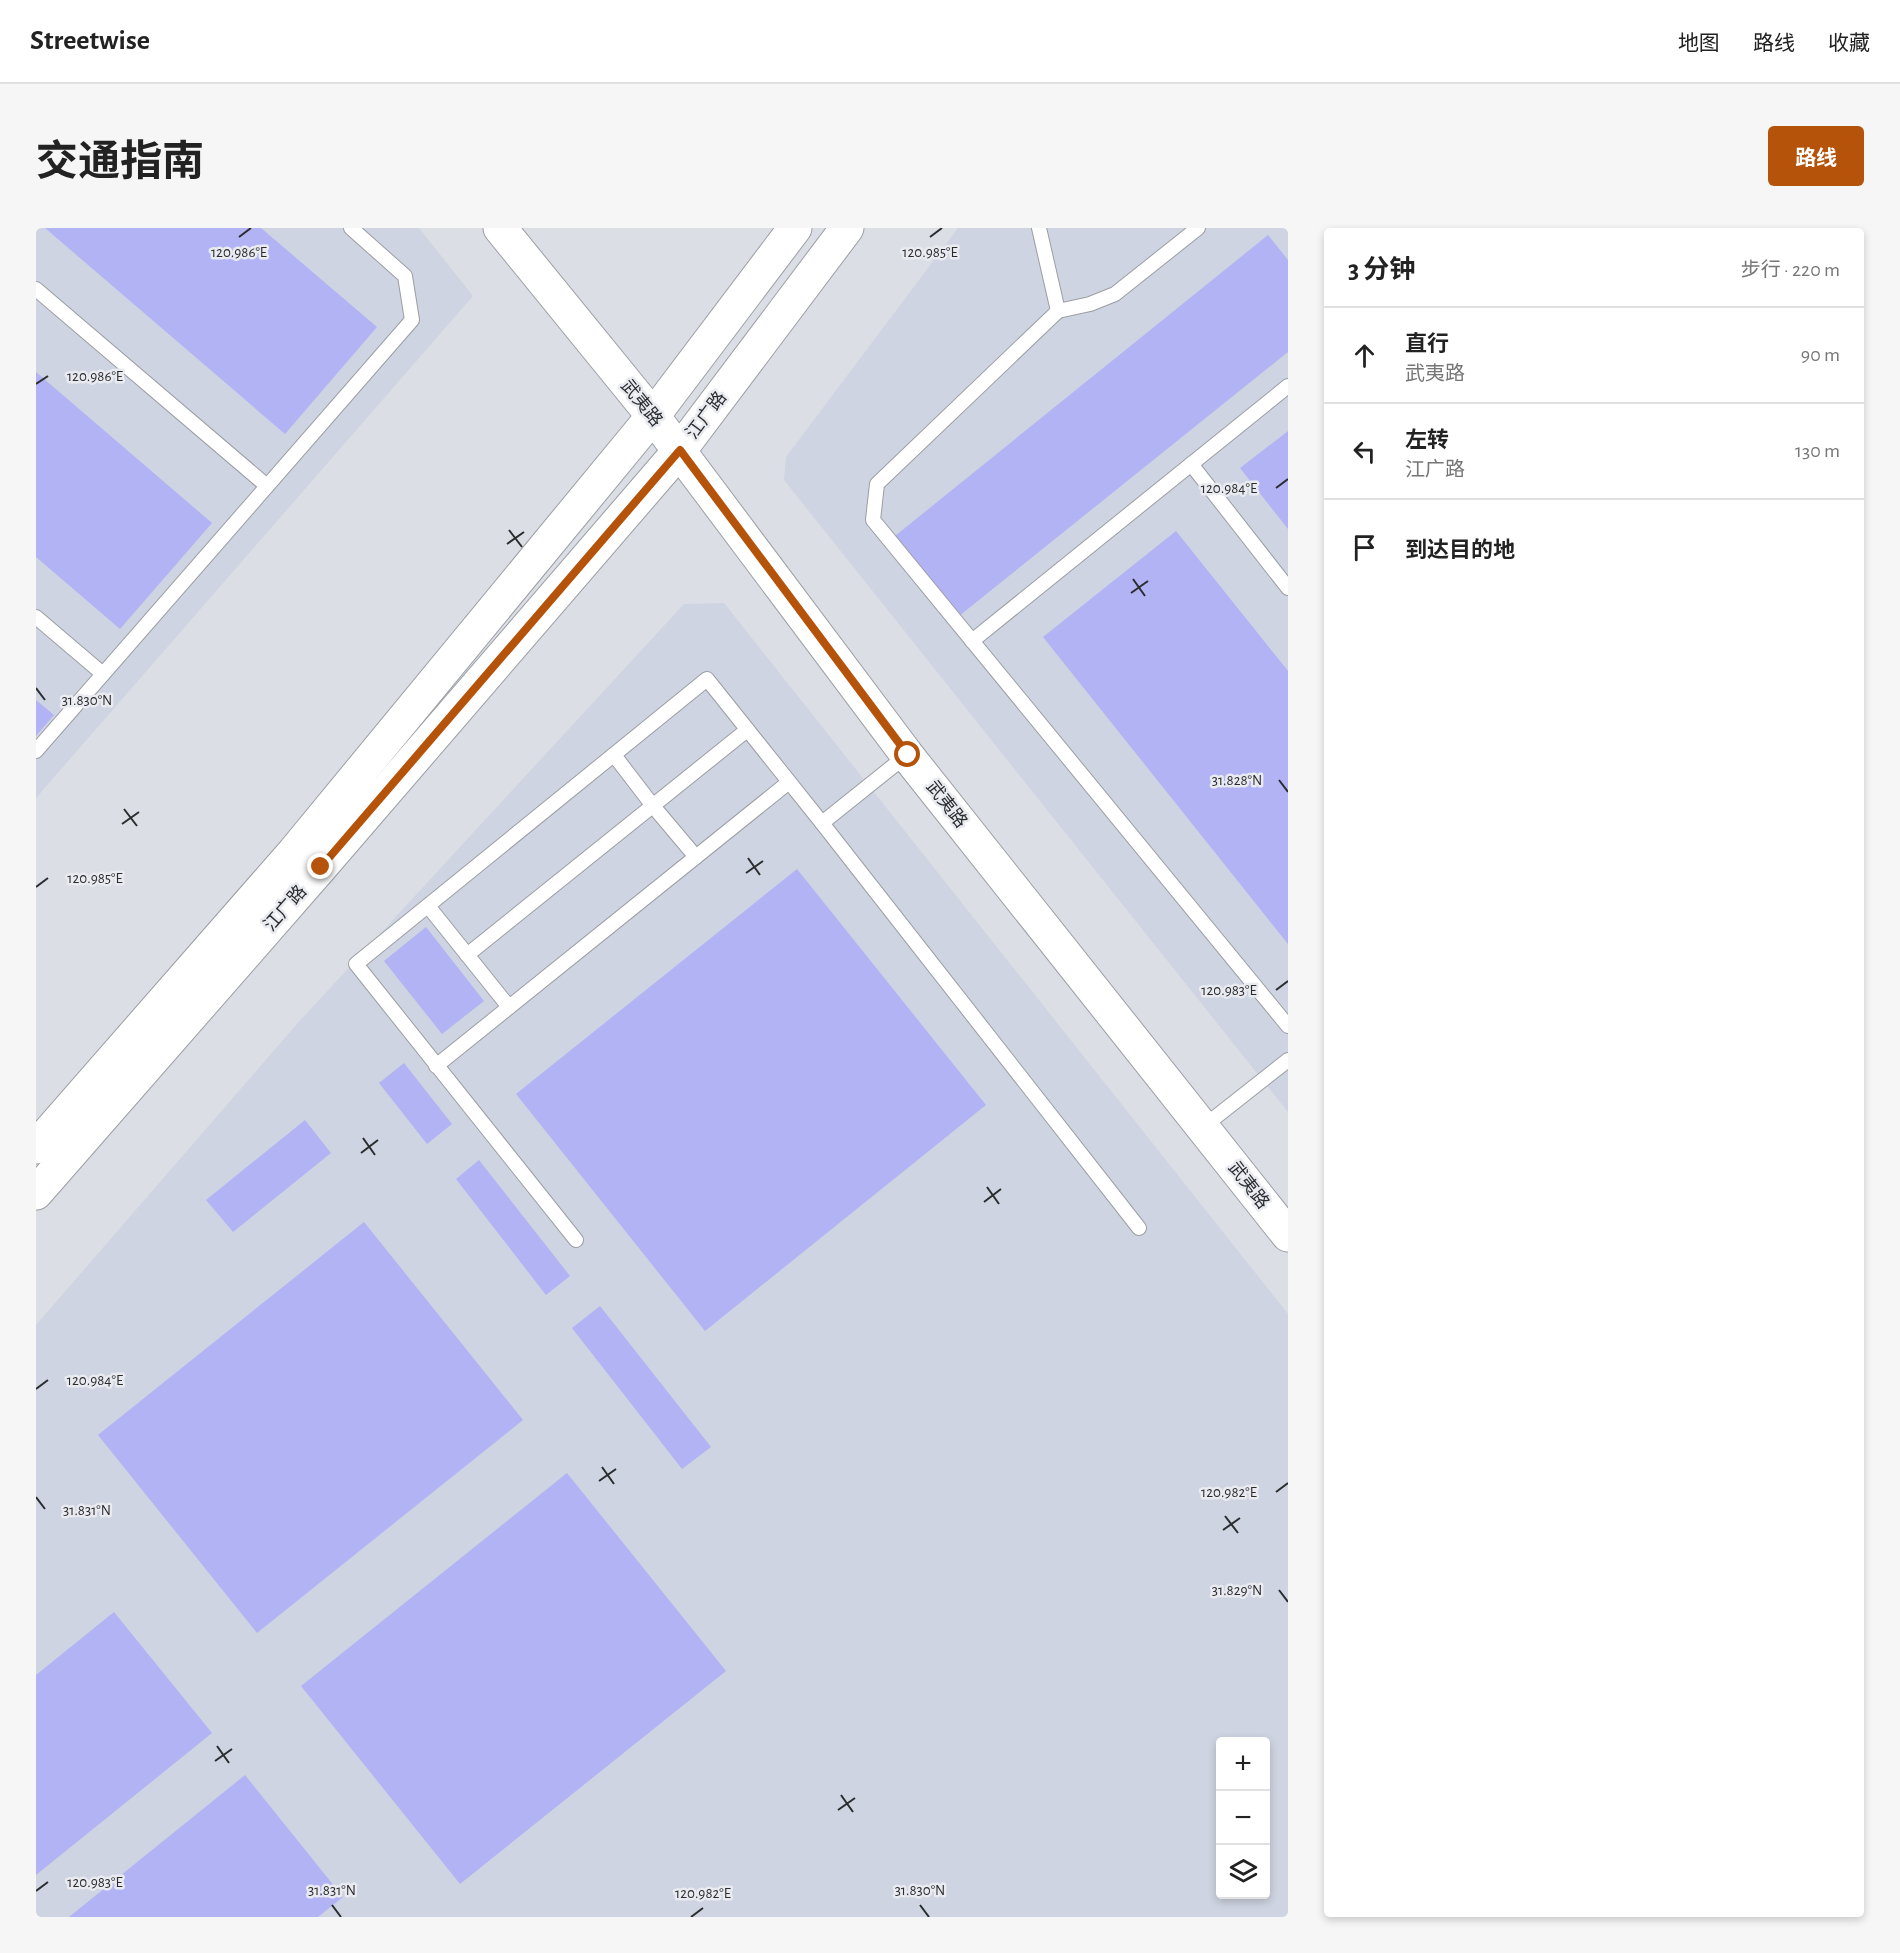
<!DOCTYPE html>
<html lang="zh">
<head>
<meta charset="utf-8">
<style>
  :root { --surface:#fff; --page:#f6f6f6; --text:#222; --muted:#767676; --line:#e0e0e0; --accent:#b45309 }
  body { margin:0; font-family:"Alegreya Sans","Noto Sans SC",sans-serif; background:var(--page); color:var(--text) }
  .controls { position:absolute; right:18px; bottom:18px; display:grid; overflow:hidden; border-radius:6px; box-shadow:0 3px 9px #0003 }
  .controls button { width:54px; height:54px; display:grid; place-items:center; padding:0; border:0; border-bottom:2px solid var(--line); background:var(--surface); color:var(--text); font:30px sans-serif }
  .stop { position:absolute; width:18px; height:18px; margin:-14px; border:4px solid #b45309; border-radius:50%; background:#fff }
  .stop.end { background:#b45309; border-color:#fff; box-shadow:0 2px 6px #0008 }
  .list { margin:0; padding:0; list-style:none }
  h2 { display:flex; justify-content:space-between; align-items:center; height:78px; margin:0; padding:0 24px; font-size:26px }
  h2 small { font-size:20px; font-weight:400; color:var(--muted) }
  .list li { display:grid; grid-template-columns:39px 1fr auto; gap:18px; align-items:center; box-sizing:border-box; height:96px; padding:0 24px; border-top:2px solid var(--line) }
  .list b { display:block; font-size:22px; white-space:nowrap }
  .list p { margin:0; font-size:20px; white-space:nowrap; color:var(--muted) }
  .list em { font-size:20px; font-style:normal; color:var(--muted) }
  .icon { flex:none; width:33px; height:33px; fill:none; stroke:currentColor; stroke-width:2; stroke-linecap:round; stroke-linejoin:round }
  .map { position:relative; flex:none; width:1252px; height:1689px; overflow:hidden; border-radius:6px }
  header { display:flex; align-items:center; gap:36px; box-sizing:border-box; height:84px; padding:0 30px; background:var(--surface); border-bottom:2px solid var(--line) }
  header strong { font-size:28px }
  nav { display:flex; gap:33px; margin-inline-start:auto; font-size:21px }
  .intro { display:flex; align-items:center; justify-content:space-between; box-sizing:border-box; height:144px; padding:0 36px }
  h1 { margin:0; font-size:42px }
  .button { padding:15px 27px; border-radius:6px; background:var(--accent); color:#fff; font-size:21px; font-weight:700 }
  main { display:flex; gap:36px; padding:0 36px }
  aside { flex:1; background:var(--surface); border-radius:6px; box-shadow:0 3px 9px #0003 }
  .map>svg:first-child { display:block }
  .built { fill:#ced4e1; fill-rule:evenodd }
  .building { fill:#b2b3f5 }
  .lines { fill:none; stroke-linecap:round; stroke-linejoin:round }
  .service-casing { stroke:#9b9ea3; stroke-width:16 }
  .tertiary-casing { stroke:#9b9ea3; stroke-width:35 }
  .secondary-casing { stroke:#9b9ea3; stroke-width:35 }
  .service { stroke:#fff; stroke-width:14 }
  .tertiary { stroke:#fff; stroke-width:33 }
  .secondary { stroke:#fff; stroke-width:33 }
  .route { stroke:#b45309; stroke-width:8 }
  .ticks { fill:none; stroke:#2a2c2e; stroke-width:2 }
  .labels { text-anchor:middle; stroke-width:5; stroke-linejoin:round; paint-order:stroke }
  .street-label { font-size:18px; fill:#2a2c2e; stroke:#e9ebf1 }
  .ticks-label { font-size:15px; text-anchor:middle; fill:#2a2c2e; stroke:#e9ebf1; stroke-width:5; stroke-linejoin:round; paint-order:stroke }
</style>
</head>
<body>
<header>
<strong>Streetwise</strong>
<nav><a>地图</a><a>路线</a><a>收藏</a></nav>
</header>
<div class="intro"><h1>交通指南</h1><a class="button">路线</a></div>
<main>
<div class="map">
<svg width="1252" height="1689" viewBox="0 0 1252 1689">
  <rect width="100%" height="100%" fill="#dbdee4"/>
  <g class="built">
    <path d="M 0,0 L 383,0 L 437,68 L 0,570 Z"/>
    <path d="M 922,0 L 1252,0 L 1252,884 L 748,252 L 750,229 Z"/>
    <path d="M 688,375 L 1252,1086 L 1252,1689 L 0,1689 L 0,1097 L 260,797 L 648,376 ZM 1184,1514 L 1230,1514 L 1230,1666 L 1184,1666 Z"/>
  </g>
  <g class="building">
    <path d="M 9,0 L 225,0 L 341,99 L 249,206 Z"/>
    <path d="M 1232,7 L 1252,32 L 1252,124 L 923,388 L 859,308 Z"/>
    <path d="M 0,144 L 176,295 L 84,401 L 0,329 Z"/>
    <path d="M 1252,203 L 1252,301 L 1204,240 Z"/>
    <path d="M 1140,303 L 1252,443 L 1252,716 L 1007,409 Z"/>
    <path d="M 0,472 L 18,487 L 0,508 Z"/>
    <path d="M 761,641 L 950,877 L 669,1103 L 480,866 Z"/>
    <path d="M 390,699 L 448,773 L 406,806 L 348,733 Z"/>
    <path d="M 368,835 L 416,896 L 391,916 L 343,855 Z"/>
    <path d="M 269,892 L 295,925 L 197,1004 L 170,972 Z"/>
    <path d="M 443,932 L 534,1048 L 510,1067 L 420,951 Z"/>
    <path d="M 328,994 L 487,1192 L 221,1405 L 62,1207 Z"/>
    <path d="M 564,1078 L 675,1219 L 646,1241 L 536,1100 Z"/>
    <path d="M 531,1245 L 690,1443 L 424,1656 L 265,1458 Z"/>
    <path d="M 78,1384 L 176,1505 L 0,1647 L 0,1447 Z"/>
    <path d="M 209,1547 L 307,1669 L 282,1689 L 33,1689 Z"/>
  </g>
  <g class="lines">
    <defs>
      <g id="service">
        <path d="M 1003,0 L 1022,83 L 841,256 L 837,292 L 1252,798"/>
        <path d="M 0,61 L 231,258"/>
        <path d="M 1022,83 L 1054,76 L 1079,66 L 1162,0"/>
        <path d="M 1155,236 L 1252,360"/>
        <path d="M 0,389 L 67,446"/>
        <path d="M 936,413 L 1252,158"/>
        <path d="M 0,523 L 376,92 L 369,48 L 315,0"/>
        <path d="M 578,527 L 617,578 L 660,629"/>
        <path d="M 786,595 L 871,527"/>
        <path d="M 392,678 L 473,779"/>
        <path d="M 431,727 L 711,502"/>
        <path d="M 400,838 L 753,554"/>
        <path d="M 1167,899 L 1252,832"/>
        <path d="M 540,1012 L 320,736 L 671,451 L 786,595 L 1103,1000"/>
      </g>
      <path id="tertiary" d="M 464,0 L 617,188 L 871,527 L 1252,1007"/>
      <g id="secondary">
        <path d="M 0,919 L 258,624 L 617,188 L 759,0"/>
        <path d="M 0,965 L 285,639 L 644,222 L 811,0"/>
      </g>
    </defs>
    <use href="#service" class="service-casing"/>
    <use href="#tertiary" class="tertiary-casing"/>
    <use href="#secondary" class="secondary-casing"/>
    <use href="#service" class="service"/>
    <use href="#tertiary" class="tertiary"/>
    <use href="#secondary" class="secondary"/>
  </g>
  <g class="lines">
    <path class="route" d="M 285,639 L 644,222 L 872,527"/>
  </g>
  <path class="ticks" d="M 203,9 L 215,0M 894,9 L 906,0M 0,156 L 12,148M 1240,260 L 1252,251M 473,302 L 486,319M 471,316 L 488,304M 1097,351 L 1109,368M 1095,365 L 1112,353M 0,460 L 9,472M 1243,552 L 1252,564M 88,581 L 101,598M 86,596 L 103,584M 712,630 L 724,647M 710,645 L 727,633M 0,659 L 12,650M 1240,762 L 1252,753M 327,910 L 339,927M 325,925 L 342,912M 951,959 L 963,976M 948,974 L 965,961M 0,1161 L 12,1152M 566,1239 L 578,1256M 563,1253 L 580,1241M 1240,1264 L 1252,1255M 0,1269 L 9,1281M 1189,1288 L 1202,1305M 1187,1302 L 1204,1290M 1243,1362 L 1252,1374M 181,1518 L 193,1535M 179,1533 L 196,1521M 805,1567 L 817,1584M 802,1582 L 819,1570M 0,1663 L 12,1654M 296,1677 L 305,1689M 884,1677 L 893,1689M 655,1689 L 667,1680"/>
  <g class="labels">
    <g class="street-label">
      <text transform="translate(606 175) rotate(51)" y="6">武夷路</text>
      <text transform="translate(670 187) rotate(-53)" y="6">江广路</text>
      <text transform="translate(911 576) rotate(52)" y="6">武夷路</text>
      <text transform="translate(249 680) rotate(-49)" y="6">江广路</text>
      <text transform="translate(1213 957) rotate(52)" y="6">武夷路</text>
    </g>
  </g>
  <g class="ticks-label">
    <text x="894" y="29">120.985°E</text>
    <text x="203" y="29">120.986°E</text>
    <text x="59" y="153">120.986°E</text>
    <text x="1193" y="265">120.984°E</text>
    <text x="51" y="477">31.830°N</text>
    <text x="1201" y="557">31.828°N</text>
    <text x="59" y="655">120.985°E</text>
    <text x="1193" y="767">120.983°E</text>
    <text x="59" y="1157">120.984°E</text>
    <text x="1193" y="1269">120.982°E</text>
    <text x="51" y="1287">31.831°N</text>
    <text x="1201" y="1367">31.829°N</text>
    <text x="59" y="1659">120.983°E</text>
    <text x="296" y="1667">31.831°N</text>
    <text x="884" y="1667">31.830°N</text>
    <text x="667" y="1670">120.982°E</text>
  </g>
</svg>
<div class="controls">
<button>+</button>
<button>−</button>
<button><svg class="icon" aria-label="layers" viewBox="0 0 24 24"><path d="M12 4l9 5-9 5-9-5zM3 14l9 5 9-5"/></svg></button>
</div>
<div class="stop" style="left:872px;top:527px"></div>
<div class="stop end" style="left:285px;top:639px"></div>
</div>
<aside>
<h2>3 分钟<small>步行 · 220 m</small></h2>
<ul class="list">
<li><svg class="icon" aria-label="ahead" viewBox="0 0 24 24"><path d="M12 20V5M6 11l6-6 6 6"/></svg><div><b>直行</b><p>武夷路</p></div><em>90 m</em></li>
<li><svg class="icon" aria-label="left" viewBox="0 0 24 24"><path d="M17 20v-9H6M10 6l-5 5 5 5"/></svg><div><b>左转</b><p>江广路</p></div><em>130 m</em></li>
<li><svg class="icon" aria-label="arrive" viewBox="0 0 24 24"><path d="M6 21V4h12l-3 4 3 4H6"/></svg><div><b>到达目的地</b></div></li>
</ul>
</aside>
</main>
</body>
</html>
